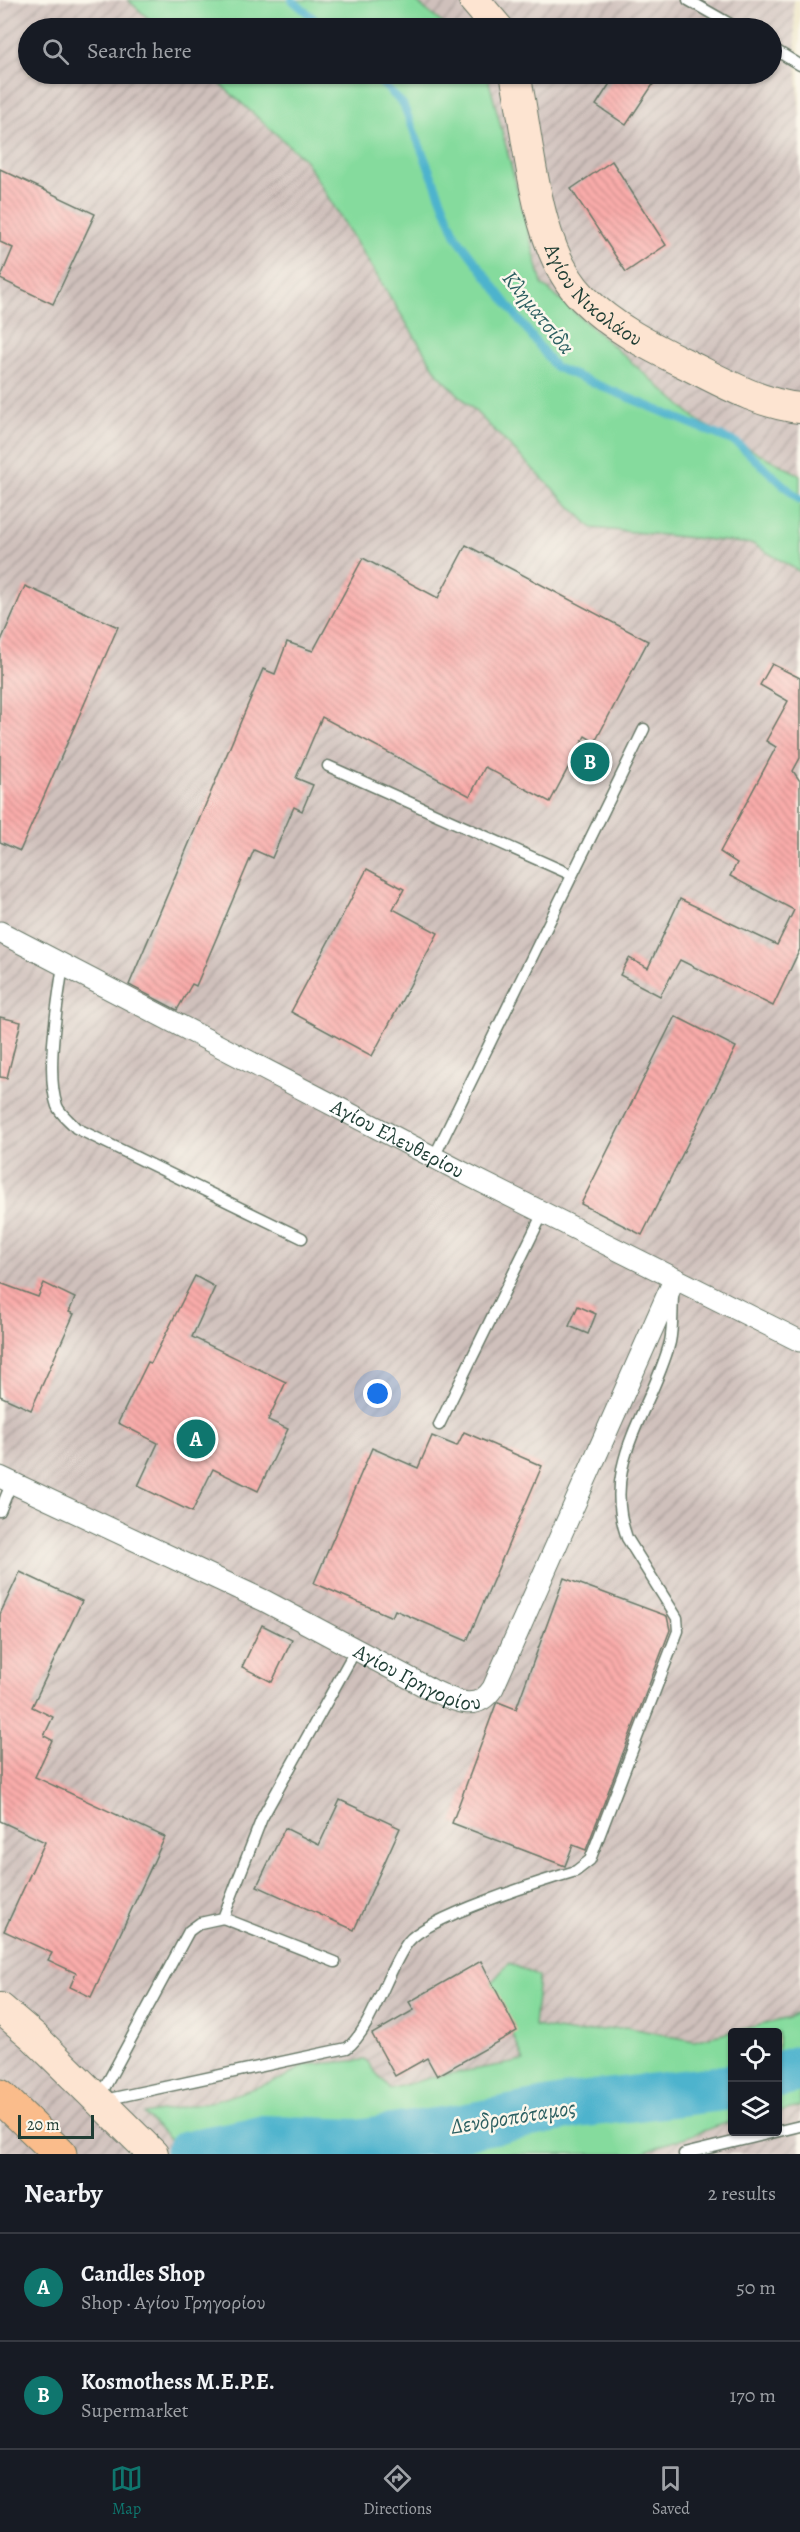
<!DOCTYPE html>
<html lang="en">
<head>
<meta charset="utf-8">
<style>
  :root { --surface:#171b24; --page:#20242c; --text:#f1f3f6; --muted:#9ea1a6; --line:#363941; --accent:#0f766e }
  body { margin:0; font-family:Alegreya,serif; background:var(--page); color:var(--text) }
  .controls { position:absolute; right:18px; bottom:18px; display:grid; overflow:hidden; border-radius:6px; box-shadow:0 2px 4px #0004 }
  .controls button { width:54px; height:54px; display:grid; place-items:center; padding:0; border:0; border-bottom:2px solid var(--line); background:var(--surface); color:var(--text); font:30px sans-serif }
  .scale { position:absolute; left:18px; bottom:15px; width:76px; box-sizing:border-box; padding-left:6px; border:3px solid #1f3d34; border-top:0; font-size:16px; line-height:21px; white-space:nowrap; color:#1f3d34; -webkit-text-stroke:4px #fbf7ec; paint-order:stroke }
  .you { position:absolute; left:378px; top:1394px; width:21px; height:21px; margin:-15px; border:4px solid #fff; border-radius:50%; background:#1a73e8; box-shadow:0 0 0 9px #1a73e833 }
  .badge { display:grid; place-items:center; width:39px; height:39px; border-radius:50%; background:var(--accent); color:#fff; font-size:20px; font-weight:700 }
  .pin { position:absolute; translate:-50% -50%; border:3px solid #fff; box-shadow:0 2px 6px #0006 }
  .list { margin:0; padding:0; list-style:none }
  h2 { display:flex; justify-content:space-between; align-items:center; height:78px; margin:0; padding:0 24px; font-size:26px }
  h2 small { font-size:20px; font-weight:400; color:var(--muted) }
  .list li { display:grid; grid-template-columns:39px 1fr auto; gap:18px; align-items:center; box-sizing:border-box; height:108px; padding:0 24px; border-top:2px solid var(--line) }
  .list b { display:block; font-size:22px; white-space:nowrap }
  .list p { margin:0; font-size:20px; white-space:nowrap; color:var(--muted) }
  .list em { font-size:20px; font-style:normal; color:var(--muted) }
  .icon { flex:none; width:33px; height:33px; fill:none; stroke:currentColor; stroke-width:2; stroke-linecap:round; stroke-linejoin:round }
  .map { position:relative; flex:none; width:800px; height:2154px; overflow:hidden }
  .search { position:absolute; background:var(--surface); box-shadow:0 2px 4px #0004; left:18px; right:18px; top:18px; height:66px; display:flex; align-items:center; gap:15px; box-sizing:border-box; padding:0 21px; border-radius:33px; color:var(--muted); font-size:22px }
  .sheet { height:294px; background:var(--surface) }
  nav { display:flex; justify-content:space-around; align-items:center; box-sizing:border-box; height:84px; border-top:2px solid var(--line); background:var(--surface); font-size:16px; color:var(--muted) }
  nav a { display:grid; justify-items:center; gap:3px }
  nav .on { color:var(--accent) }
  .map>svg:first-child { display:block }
  .industrial { fill:url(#industrial-furrows); fill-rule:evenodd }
  .grass { fill:#85db9d; stroke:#528c68; stroke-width:1.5 }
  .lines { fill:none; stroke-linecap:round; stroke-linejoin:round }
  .stream { stroke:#4eb3cd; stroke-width:8 }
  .river { stroke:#4eb3cd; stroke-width:46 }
  .building { fill:url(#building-back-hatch) }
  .lane-casing { stroke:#677867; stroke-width:13 }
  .street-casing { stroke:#677867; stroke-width:23 }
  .secondary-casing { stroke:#677867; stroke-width:32 }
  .highway-casing { stroke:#677867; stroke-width:35 }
  .lane { stroke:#fff; stroke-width:10 }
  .street { stroke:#fff; stroke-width:21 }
  .secondary { stroke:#fde4d1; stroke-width:30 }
  .highway { stroke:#fabc8b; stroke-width:33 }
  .labels { text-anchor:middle; stroke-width:5; stroke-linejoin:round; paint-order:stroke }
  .street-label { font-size:21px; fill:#1f3d34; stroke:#fbf7ec }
  .water-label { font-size:22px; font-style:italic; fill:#2d6062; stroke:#fbf7ec }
</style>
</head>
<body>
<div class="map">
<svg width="800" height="2154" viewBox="0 0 800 2154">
  <defs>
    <pattern id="industrial-furrows" width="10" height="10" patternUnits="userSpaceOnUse" patternTransform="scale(1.5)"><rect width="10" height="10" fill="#cfc0bb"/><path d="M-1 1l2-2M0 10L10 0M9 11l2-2" fill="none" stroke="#a79d99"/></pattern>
    <pattern id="building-back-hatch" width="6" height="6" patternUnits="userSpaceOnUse" patternTransform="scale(1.5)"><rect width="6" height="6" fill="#faacaa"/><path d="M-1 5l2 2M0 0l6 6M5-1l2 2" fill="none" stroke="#ca8d8b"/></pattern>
  </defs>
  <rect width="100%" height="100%" fill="#fbf7ec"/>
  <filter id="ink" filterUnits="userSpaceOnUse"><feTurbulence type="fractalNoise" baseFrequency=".0167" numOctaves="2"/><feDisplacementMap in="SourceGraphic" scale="12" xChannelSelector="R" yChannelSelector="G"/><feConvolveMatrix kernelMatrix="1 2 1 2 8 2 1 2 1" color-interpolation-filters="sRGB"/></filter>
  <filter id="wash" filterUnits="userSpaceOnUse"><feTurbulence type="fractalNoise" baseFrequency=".008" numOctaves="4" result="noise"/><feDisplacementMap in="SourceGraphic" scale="24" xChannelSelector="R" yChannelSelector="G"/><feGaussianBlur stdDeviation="1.35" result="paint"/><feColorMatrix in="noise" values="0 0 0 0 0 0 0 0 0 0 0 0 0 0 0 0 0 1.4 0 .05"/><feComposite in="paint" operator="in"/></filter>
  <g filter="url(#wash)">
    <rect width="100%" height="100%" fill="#ede5c5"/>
    <path class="industrial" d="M 0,0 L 793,0 L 800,120 L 800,2154 L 0,2154 ZM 28,28 L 772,28 L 772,74 L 28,74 ZM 732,2032 L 778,2032 L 778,2132 L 732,2132 Z"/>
    <g class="grass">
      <path d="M 128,0 L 414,0 L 448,28 L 159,28 Z"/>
      <path d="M 209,74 L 487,74 L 542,284 L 701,423 L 800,475 L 800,572 L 753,544 L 592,528 L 438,374 L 305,160 Z"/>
      <path d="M 509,1963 L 539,1977 L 534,2026 L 575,2033 L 626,2027 L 694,2041 L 789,2018 L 800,2011 L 800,2107 L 778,2112 L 778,2032 L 732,2032 L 732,2121 L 637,2154 L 184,2154 L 144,2114 L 215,2101 L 284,2078 L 305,2065 L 365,2060 L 390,2089 L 437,2076 L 524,2061 L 491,1983 Z"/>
    </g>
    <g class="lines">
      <g class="stream">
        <path d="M 292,0 L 325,28"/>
        <path d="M 372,74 L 403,104 L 456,236 L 555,367 L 737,443 L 800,500"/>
      </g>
      <g class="river">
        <path d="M 778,2075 L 800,2068"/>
        <path d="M 188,2153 L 265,2138 L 357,2142 L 462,2127 L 578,2105 L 732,2087"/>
      </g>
    </g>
    <g id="blocks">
      <g class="building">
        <path d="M 616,74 L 660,74 L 626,125 L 596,105 Z"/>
        <path d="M 612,161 L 666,245 L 626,272 L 571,189 Z"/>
        <path d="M 0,169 L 95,214 L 53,304 L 0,279 L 13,248 L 0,242 Z"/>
        <path d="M 466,545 L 648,641 L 595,742 L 585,736 L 550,802 L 485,767 L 470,796 L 322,717 L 296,778 L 313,785 L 302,811 L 294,807 L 272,858 L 254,850 L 196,986 L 192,984 L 177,1010 L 129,985 L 263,669 L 275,674 L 287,642 L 313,651 L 363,558 L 438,598 Z"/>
        <path d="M 25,586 L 118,627 L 20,851 L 0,842 L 0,643 Z"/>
        <path d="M 772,664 L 800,678 L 800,758 L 793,771 L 800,781 L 800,949 L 773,1006 L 680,960 L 660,996 L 620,975 L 629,958 L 648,968 L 680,899 L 777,945 L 794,910 L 730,876 L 737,863 L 720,852 L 776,747 L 766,741 L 788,701 L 760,685 Z"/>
        <path d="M 367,869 L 404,889 L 393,909 L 438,933 L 372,1056 L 291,1012 Z"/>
        <path d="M 675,1016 L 736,1047 L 642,1235 L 581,1204 Z"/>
        <path d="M 0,1017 L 21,1022 L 7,1078 L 0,1077 Z"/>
        <path d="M 195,1276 L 215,1287 L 192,1337 L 286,1382 L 268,1420 L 288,1429 L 258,1491 L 213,1469 L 192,1512 L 138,1486 L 158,1443 L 118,1423 L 148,1362 L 151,1363 Z"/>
        <path d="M 0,1283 L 38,1297 L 44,1283 L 75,1298 L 69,1312 L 74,1314 L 31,1410 L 0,1396 Z"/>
        <path d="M 578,1306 L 596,1314 L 588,1334 L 569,1326 Z"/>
        <path d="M 464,1432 L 542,1466 L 467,1641 L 395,1610 L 392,1617 L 314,1583 L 372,1448 L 418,1468 L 432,1436 L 457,1446 Z"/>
        <path d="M 20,1572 L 82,1601 L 32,1707 L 53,1717 L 44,1736 L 52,1740 L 35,1777 L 165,1837 L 91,1997 L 70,1987 L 76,1973 L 48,1960 L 52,1953 L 4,1931 L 45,1842 L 0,1821 L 0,1614 Z"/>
        <path d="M 564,1578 L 667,1616 L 670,1630 L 586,1850 L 573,1845 L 565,1866 L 452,1823 L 496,1704 L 498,1702 L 516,1709 Z"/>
        <path d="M 262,1625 L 292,1640 L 272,1682 L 242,1667 Z"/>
        <path d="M 340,1800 L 400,1828 L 354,1930 L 257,1886 L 285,1828 L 319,1845 Z"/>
        <path d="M 481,1961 L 517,2031 L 437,2076 L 427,2058 L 395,2076 L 372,2034 L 414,2010 L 409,2002 Z"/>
      </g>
    </g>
  </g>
  <g filter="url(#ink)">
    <use href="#blocks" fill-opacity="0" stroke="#677867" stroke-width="1.5"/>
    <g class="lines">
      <defs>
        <g id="lane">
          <path d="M 688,0 L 737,28"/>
          <path d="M 772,48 L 800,65"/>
          <path d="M 328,766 L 572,875"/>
          <path d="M 63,965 C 58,1001 45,1072 57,1106 C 60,1114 70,1121 76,1128 L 302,1238"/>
          <path d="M 434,1157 L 644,729"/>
          <path d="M 439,1425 L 543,1213"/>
          <path d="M 0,1511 L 11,1484"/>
          <path d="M 223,1918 L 335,1962"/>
          <path d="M 99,2098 L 189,1931 L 200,1923 L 223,1918 L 262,1818 L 355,1651"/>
          <path d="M 104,2100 L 347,2048 C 371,2031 388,1968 408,1942 C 427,1917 542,1881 576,1871 L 590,1860 L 678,1631 L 677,1618 L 627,1538 C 600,1462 652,1411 670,1342 C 673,1328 672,1311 673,1297"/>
          <path d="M 684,2154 L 800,2126"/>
        </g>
        <g id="street">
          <path id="s1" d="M 0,932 L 460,1171 L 800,1341"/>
          <path id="s2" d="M 0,1477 L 265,1601 L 432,1690 C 454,1700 476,1714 493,1688 L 674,1280"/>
        </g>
        <g id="secondary">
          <path d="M 474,0 L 498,28"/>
          <path id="s3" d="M 515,74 C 530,140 533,248 583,298 C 612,327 649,346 686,364 C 722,382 760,404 800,408"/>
          <path d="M 0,2008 L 33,2036 L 153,2154"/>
        </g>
        <path id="highway" d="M 0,2096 L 60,2154"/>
      </defs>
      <use href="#lane" class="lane-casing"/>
      <use href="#street" class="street-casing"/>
      <use href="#secondary" class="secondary-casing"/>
      <use href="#highway" class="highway-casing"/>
      <use href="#lane" class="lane"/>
      <use href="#street" class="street"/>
      <use href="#secondary" class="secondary"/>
      <use href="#highway" class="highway"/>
    </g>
  </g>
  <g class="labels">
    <g class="street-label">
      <text dy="7" stroke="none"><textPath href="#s3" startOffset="242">Αγίου Νικολάου</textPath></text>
      <text dy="7" stroke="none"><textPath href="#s1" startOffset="448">Αγίου Ελευθερίου</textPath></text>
      <text dy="7" stroke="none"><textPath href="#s2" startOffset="464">Αγίου Γρηγορίου</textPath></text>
    </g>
    <g class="water-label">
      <text transform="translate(539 312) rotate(51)" y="8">Κληματσίδα</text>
      <text transform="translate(513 2116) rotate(-9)" y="8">Δενδροπόταμος</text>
    </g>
  </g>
</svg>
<div class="controls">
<button><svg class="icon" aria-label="locate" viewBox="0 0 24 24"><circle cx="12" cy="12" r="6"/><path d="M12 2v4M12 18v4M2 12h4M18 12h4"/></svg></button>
<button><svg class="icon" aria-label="layers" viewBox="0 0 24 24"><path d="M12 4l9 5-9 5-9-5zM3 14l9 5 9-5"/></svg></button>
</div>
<div class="scale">20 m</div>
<div class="you"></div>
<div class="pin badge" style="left:196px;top:1439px">A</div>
<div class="pin badge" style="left:590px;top:762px">B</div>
<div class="search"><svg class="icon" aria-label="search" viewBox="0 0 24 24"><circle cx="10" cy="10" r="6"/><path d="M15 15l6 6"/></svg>Search here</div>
</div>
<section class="sheet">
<h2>Nearby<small>2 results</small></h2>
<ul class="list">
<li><span class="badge">A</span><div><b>Candles Shop</b><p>Shop · Αγίου Γρηγορίου</p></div><em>50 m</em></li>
<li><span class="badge">B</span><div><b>Kosmothess M.E.P.E.</b><p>Supermarket</p></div><em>170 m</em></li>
</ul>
</section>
<nav>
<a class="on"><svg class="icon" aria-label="map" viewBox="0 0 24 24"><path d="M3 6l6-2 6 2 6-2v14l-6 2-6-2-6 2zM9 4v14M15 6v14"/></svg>Map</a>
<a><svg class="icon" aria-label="directions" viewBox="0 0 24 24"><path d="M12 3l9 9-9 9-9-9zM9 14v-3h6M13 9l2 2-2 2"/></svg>Directions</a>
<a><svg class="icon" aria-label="saved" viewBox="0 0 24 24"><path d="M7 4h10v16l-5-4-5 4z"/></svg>Saved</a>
</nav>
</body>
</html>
